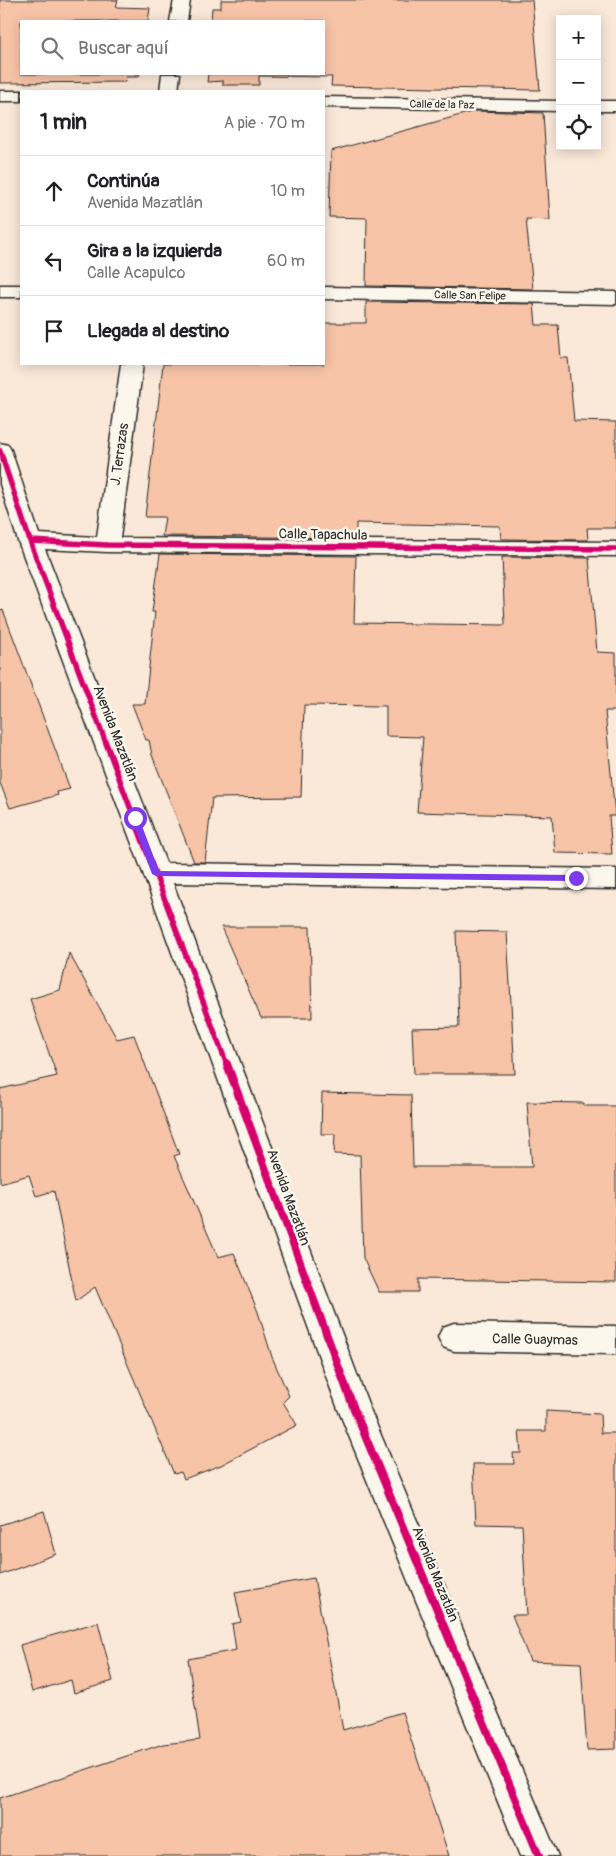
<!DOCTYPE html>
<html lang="es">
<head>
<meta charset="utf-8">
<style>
  :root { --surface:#fff; --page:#f6f6f6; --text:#202124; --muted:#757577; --line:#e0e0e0 }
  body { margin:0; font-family:Pangolin,sans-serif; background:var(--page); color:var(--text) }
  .controls { position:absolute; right:15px; top:15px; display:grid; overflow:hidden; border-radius:0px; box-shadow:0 2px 12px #0003 }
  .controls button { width:45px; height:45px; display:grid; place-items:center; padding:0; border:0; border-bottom:1px solid var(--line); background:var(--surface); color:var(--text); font:25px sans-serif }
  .stop { position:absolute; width:15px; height:15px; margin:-11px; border:4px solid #7c3aed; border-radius:50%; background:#fff }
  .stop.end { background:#7c3aed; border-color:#fff; box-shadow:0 1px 5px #0008 }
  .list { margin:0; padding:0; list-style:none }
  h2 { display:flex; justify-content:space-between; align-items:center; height:65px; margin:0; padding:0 20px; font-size:21px }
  h2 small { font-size:16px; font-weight:400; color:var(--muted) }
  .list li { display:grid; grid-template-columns:32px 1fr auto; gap:15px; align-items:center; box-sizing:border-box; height:70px; padding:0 20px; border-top:1px solid var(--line) }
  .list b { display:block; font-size:19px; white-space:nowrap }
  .list p { margin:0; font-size:16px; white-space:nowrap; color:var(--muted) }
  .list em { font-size:16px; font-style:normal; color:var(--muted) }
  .icon { flex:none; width:28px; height:28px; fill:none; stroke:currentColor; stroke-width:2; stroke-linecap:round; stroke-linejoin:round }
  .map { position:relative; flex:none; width:616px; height:1856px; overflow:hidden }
  .search { position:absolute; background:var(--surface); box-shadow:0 2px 12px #0003; left:20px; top:20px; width:305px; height:55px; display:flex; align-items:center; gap:12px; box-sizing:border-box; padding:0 18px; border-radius:0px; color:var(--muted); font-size:19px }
  .panel { position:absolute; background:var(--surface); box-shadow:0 2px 12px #0003; left:20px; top:90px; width:305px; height:275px; border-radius:0px }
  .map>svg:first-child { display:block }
  .building { fill:#f8c4a8; stroke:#2b2b2b }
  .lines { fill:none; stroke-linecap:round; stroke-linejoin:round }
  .minor-casing { stroke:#2b2b2b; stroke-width:3 }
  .minor { fill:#fbf7ec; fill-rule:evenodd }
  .cycleway-far2-casing { stroke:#fbf7ec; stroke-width:7 }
  .cycleway-far1-casing { stroke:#fbf7ec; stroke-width:9 }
  .cycleway-casing { stroke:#fbf7ec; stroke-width:11 }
  .cycleway-far2 { stroke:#d6006c; stroke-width:4.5 }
  .cycleway-far1 { stroke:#d6006c; stroke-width:5.5 }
  .cycleway { stroke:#d6006c; stroke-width:8 }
  .route { fill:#7c3aed }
  .labels { text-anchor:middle; stroke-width:5; stroke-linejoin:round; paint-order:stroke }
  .far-street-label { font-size:11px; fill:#2b2b2b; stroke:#fbf7ec }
  .street-label { font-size:14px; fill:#2b2b2b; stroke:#fbf7ec }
</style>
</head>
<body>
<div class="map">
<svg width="616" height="1856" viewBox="0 0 616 1856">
  <rect width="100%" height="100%" fill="#fae8d8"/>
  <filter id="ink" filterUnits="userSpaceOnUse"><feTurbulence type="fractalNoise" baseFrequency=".02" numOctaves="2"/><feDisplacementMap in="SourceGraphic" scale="10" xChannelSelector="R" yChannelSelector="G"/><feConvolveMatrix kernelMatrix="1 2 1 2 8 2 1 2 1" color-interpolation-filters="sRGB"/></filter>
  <g filter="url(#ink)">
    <g class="building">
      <path d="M 0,0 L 118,0 L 116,7 L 150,8 L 148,21 L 21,21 L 21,74 L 140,74 L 139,77 L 126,77 L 125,82 L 0,83 Z"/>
      <path d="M 221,0 L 532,0 L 540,90 L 331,86 L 332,77 L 259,76 L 259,85 L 223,85 L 223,81 L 207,82 L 208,74 L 324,74 L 324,21 L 211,21 L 212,8 L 221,8 Z"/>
      <path d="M 475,111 L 543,113 L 550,220 L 526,219 L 533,289 L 366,286 L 367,218 L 329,217 L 331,151 Z"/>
      <path d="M 366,302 L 534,304 L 536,325 L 558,325 L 561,358 L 568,358 L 574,421 L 616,422 L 616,528 L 587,528 L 588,540 L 501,539 L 500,526 L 356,523 L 356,538 L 162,536 L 165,517 L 145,517 L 163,364 L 324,364 L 324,323 L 366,323 Z"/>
      <path d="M 160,554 L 356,556 L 354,623 L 505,625 L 502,557 L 589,558 L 597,652 L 616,653 L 616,711 L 605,711 L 615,816 L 609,816 L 612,854 L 555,853 L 552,816 L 417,812 L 423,737 L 386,736 L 386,706 L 304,705 L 301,797 L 212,798 L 205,862 L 194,862 L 152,755 L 149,740 L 146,740 L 132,704 L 145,704 L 155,612 L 152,612 Z"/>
      <path d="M 3,610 L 70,789 L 57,792 L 58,795 L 10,808 L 0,783 L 0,611 Z"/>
      <path d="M 221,927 L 310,927 L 312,1018 L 261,1018 Z"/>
      <path d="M 456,931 L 507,932 L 515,1074 L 414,1074 L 412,1028 L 459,1027 Z"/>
      <path d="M 69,953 L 117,1039 L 134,1035 L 179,1154 L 174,1156 L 218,1257 L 234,1253 L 258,1312 L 272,1357 L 289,1396 L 283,1402 L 297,1425 L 221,1465 L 184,1479 L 181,1472 L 174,1474 L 95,1287 L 76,1301 L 54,1191 L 36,1196 L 29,1175 L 0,1183 L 0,1089 L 57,1076 L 30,999 L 60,990 Z"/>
      <path d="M 322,1093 L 411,1095 L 413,1167 L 532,1167 L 527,1102 L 584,1103 L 584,1106 L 616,1106 L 616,1282 L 418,1279 L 418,1292 L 379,1292 L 363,1258 L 360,1155 L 334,1154 L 335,1134 L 321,1134 Z"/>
      <path d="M 546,1411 L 600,1414 L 601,1433 L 616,1433 L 616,1749 L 587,1750 L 581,1663 L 530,1661 L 512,1615 L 527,1615 L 522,1525 L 476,1524 L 473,1464 L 514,1464 L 513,1453 L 521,1453 L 519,1431 L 546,1431 Z"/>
      <path d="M 44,1511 L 56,1554 L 0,1575 L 0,1525 Z"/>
      <path d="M 314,1578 L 343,1730 L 402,1712 L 449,1856 L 0,1856 L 0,1798 L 163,1744 L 200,1740 L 188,1659 L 236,1650 L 232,1624 L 241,1622 L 235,1592 Z"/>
      <path d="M 98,1622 L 113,1681 L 74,1693 L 71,1680 L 32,1692 L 20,1645 Z"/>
    </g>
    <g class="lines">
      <defs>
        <g id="minor">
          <path d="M 174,0 L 190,0 L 187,21 L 170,21 Z"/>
          <path d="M 162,74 L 180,74 L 178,91 L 160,91 Z"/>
          <path d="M 0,91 L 24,91 L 21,91 L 21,101 L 0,101 Z"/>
          <path d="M 324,97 L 560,101 L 560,111 L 324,107 Z"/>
          <rect x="597" y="101" width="19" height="10"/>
          <rect x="0" y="285" width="21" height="12"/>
          <path d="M 324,287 L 616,292 L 616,304 L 324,299 Z"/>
          <path d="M 121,364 L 143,364 L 120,538 L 616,542 L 616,556 L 107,552 L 45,549 L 166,863 L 616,869 L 616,889 L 173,883 L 370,1409 L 558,1856 L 520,1856 L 338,1409 L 143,873 L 18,541 L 0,484 L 0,443 L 8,445 L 11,450 L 39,534 L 97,537 Z"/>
          <path d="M 454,1323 L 616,1326 L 616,1354 L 454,1351 L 443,1347 L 438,1337 L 443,1327 Z"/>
        </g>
      </defs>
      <use href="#minor" class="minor-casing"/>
      <use href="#minor" class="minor"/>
      <defs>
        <path id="cycleway-far2" d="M 0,450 L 4,461"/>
        <g id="cycleway-far1">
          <path d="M 3,460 L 30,541 L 227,1065"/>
          <path d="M 30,541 L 107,545 L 616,549"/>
        </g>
        <path id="cycleway" d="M 227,1064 L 354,1409 L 539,1856"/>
      </defs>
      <use href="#cycleway-far2" class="cycleway-far2-casing"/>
      <use href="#cycleway-far1" class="cycleway-far1-casing"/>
      <use href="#cycleway" class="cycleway-casing"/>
      <use href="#cycleway-far2" class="cycleway-far2"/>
      <use href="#cycleway-far1" class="cycleway-far1"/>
      <use href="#cycleway" class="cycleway"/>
    </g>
  </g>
  <path class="route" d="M 135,815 L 139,818 L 159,871 L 576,875 L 580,878 L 576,881 L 156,876 L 152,874 L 131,818 Z"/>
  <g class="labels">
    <g class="far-street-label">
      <text transform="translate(442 104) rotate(1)" y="4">Calle de la Paz</text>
      <text transform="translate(470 295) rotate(1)" y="4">Calle San Felipe</text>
    </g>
    <g class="street-label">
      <text transform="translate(119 454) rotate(-82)" y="5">J. Terrazas</text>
      <text transform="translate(323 534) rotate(1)" y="5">Calle Tapachula</text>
      <text transform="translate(116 733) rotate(69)" y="5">Avenida Mazatlán</text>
      <text transform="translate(289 1197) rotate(70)" y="5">Avenida Mazatlán</text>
      <text transform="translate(535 1339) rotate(1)" y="5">Calle Guaymas</text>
      <text transform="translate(436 1574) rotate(68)" y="5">Avenida Mazatlán</text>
    </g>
  </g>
</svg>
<div class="controls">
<button>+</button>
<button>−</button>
<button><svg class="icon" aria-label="locate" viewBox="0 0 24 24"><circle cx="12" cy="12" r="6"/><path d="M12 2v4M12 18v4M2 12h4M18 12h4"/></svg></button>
</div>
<div class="stop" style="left:135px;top:818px"></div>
<div class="stop end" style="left:576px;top:878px"></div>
<div class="search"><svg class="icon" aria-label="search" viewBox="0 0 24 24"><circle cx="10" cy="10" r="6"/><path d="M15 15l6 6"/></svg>Buscar aquí</div>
<section class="panel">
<h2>1 min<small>A pie · 70 m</small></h2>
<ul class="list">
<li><svg class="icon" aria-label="ahead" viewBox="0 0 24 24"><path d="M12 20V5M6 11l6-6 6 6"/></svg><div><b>Continúa</b><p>Avenida Mazatlán</p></div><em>10 m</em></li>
<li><svg class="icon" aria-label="left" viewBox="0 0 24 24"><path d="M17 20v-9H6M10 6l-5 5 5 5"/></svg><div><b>Gira a la izquierda</b><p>Calle Acapulco</p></div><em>60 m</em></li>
<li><svg class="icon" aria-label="arrive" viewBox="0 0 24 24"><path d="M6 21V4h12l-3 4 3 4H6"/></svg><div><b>Llegada al destino</b></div></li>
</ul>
</section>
</div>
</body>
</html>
